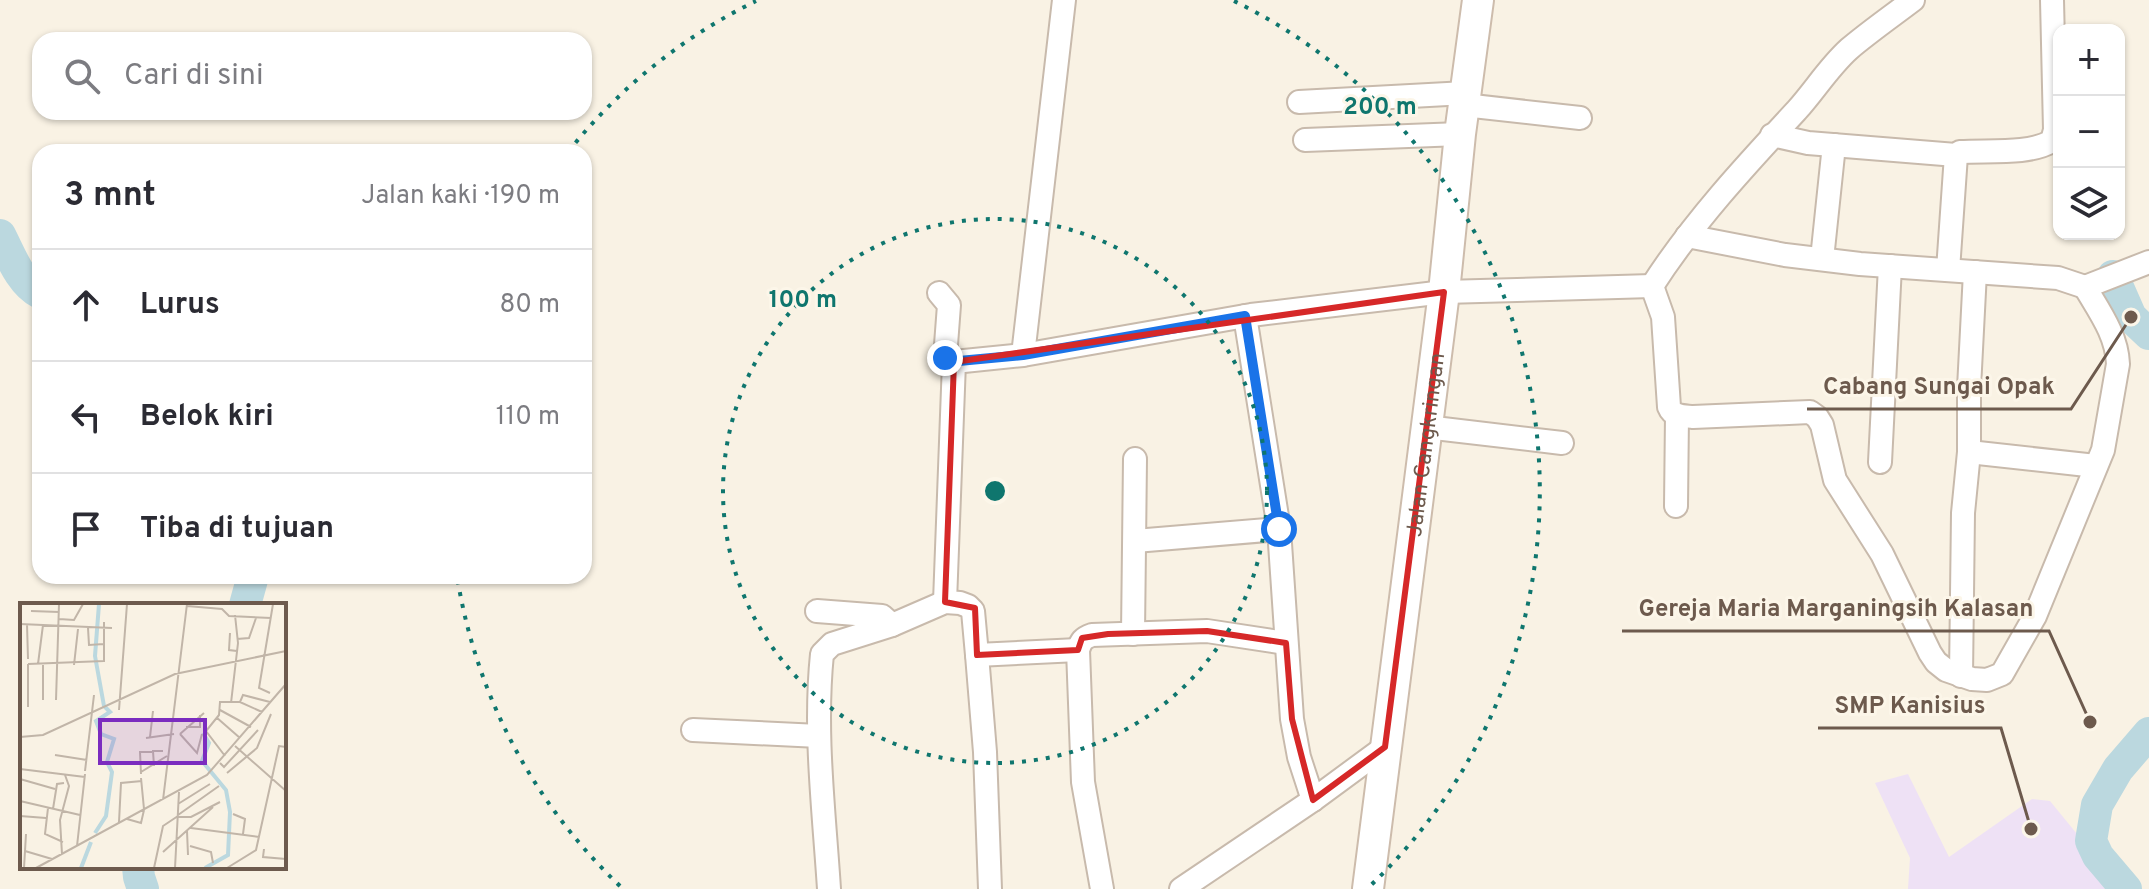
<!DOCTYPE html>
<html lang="id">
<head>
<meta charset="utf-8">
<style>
  :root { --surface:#fff; --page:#f2f2f3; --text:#2b2b33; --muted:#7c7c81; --line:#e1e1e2 }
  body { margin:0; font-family:Overpass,sans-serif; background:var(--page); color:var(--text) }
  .controls { position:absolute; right:24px; top:24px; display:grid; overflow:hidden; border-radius:16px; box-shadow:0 2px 6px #0004 }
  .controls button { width:72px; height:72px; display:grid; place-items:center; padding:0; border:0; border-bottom:2px solid var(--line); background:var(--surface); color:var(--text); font:40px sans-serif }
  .stop { position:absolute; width:24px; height:24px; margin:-18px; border:6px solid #1a73e8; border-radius:50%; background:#fff }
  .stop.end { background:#1a73e8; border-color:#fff; box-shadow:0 2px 8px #0008 }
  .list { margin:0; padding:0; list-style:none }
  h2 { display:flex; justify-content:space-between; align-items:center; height:104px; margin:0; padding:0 32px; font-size:34px }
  h2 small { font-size:26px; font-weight:400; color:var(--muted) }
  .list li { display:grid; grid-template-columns:52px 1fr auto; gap:24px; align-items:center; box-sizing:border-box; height:112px; padding:0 32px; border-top:2px solid var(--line) }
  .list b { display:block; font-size:30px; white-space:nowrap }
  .list em { font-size:26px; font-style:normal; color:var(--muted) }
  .icon { flex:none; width:44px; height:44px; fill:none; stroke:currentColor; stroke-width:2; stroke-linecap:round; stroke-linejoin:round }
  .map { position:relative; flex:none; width:2149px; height:889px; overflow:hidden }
  .search { position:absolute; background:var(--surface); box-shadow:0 2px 6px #0004; left:32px; top:32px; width:560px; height:88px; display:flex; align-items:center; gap:20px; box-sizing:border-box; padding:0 28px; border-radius:24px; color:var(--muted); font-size:30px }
  .panel { position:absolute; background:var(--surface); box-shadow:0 2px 6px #0004; left:32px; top:144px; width:560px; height:440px; border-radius:24px }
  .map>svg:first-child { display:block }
  .education { fill:#eee1f5 }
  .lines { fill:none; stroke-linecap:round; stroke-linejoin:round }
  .river { stroke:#bbd8df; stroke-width:32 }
  .street-casing { stroke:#c8baac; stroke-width:26 }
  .secondary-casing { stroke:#cdbcac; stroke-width:34 }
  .street { stroke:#fff; stroke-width:22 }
  .secondary { stroke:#fff; stroke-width:30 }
  .route { stroke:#1a73e8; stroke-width:10 }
  .marked { fill:none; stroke:#d62828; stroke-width:6; stroke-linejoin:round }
  .ring { fill:none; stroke:#0f766e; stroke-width:4; stroke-dasharray:4 8 }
  .labels { text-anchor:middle; stroke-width:6; stroke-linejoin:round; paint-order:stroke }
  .street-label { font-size:22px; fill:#6d5a4d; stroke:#fcf6e9 }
  .inset-river { fill:none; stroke:#bbd8df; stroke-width:4 }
  .inset-road { fill:none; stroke:#c1b5a8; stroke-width:2 }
  .view { fill:#7b2cbf; fill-opacity:0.15; stroke:#7b2cbf; stroke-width:4 }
  .inset-edge { fill:none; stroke:#6d5a4d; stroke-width:4 }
  .centre { fill:#0f766e; stroke:#fcf6e9; stroke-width:4 }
  .ring-label { font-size:24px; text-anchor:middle; font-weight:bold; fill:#0f766e; stroke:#fcf6e9; stroke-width:6; stroke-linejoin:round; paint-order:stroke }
  .leader { fill:none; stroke:#6d5a4d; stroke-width:3 }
  .callout-dot { fill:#6d5a4d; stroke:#fcf6e9; stroke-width:3 }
  .callout-label { font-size:24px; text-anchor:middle; font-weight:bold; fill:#6d5a4d; stroke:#fcf6e9; stroke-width:6; stroke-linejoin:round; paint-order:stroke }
</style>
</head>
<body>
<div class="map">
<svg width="2149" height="889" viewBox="0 0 2149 889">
  <rect width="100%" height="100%" fill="#f9f2e4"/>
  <path class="education" d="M 1908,774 L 1949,857 L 2032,799 L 2050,801 L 2122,889 L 1908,889 L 1910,858 L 1875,783 Z"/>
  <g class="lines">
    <g class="river">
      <path d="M 0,235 C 10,254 20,283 40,293"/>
      <path d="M 2113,276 L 2131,317 L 2149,334"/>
      <path d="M 245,605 L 253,576"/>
      <path d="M 138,867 L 139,877 L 143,889"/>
      <path d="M 2126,889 L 2098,856 L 2091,841 L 2097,805 L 2118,769 L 2149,733"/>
    </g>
    <defs>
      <g id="street">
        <path d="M 1299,102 L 1466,93"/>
        <path d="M 1464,105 L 1580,118"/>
        <path d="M 1772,135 L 1808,143 L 1956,155 L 1960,152 C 1987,150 2029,155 2052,141 L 2055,130 L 2052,0"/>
        <path d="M 1305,140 L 1460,134"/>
        <path d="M 1687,236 L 1785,255 L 1860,264 L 2058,278 L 2085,287 L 2149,262"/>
        <path d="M 1822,259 L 1834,145"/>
        <path d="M 1948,270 L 1956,155"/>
        <path d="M 1652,286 L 1663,317 L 1669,407 C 1673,417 1683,416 1693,417 L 1810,412 L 1817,417 L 1822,425 L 1835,480 L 1882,554 L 1930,653 L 1936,662 L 1946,670 L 1972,679 L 1987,680 L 2002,674 L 2035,616 L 2103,450 L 2118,364 C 2117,335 2099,311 2085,287"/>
        <path d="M 1652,286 C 1693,222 1746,165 1797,110 C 1815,90 1829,67 1849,49 C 1869,32 1892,16 1913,0"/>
        <path d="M 939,293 L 949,305 L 945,358 L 948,362 L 954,362 L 1023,355 L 1251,315 L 1444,292 L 1652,286"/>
        <path d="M 1245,316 L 1279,529 L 1292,719 L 1299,757 L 1313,800"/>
        <path d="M 1023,355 L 1064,0"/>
        <path d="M 1426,427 L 1562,443"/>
        <path d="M 1969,452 L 2096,466"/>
        <path d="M 1880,462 L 1890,266"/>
        <path d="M 1676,506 L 1677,415"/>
        <path d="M 1135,541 L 1279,529"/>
        <path d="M 945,602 L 954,362"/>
        <path d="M 817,611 L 882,616 L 892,625"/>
        <path d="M 1133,634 L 1135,459"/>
        <path d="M 977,655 L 985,752 L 990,889"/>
        <path d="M 1961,676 L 1963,513 L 1969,452 L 1969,388 L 1975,272"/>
        <path d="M 693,730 L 819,736"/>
        <path d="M 829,889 C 824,811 814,732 822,654 L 832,644 L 892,625 L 945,602 L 960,603 L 968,606 L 973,611 L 977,655 L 1078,650"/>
        <path d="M 1102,889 L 1083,782 L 1078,650 C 1081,641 1083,638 1092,635 L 1207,631 L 1286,643"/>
        <path d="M 1181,889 L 1313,800 L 1385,747"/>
      </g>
      <g id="secondary">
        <path id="s1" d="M 1368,889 L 1444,292 L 1460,134 L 1478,0"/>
      </g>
    </defs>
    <use href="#street" class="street-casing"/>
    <use href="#secondary" class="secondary-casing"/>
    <use href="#street" class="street"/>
    <use href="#secondary" class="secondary"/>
  </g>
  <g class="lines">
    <path class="route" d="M 945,358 L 948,362 L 1023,355 L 1245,316 L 1279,529"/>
  </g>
  <path class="marked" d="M 1444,292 L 1385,747 L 1313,800 L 1292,719 L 1286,643 L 1207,631 L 1108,634 L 1082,638 L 1078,650 L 977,655 L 975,608 L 945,602 L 954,362 Z"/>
  <g class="ring">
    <circle cx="995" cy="491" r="272"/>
    <path d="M620 886A545 545 0 0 1 457 576M568 152A545 545 0 0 1 756 1M1234 1A545 545 0 0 1 1370 886"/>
  </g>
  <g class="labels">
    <g class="street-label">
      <text dy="8" stroke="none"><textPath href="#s1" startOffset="448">Jalan Cangkringan</textPath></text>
    </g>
  </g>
  <g transform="translate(20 603)">
    <rect width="266" height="266" fill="#f9f2e4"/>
    <path class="inset-river" d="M 183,130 L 189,140 L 182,158 L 206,187 L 210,209 L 208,252 L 185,265M 75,230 L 86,213 L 92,169 L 87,159 L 94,136 L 81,131 L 76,118 L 90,109 L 84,103 L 75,53 L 79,1M 61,265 L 71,239"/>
    <path class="inset-road" d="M 167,3 L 202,6 L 209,13 L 251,15M 11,8 L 39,9M 39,16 L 54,17 L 63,1M 84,19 L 84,59M 0,21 L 92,25M 7,21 L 8,56M 68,25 L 69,42 L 84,41M 210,30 L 209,47 L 217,48M 217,36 L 229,35 L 236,15M 8,61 L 84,58M 8,61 L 8,104M 18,61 L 23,22M 54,62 L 58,26M 250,90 L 239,85 L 253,1M 23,97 L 23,62M 36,97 L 39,1M 220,99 L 223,92 L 250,99M 211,100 L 218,40 L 215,12M 99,107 L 107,1M 200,107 L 231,124M 196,114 L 220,135M 166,124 L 180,124 L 180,112M 160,131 L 177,150 L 182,131M 160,131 L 184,110M 0,134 L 23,132 L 155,71 L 266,48M 130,134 L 133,108M 126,135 L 154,131M 215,143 L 266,188M 35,152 L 67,157M 205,153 L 186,128 L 199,112 L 200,99 L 220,99 L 242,109M 200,160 L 204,164 L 238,127M 134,163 L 133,148 L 143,148M 0,166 L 65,174M 65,168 L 74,92M 121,169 L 147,153M 207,170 L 237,145 L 251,111M 121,171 L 120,149 L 132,149M 121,175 L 124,206M 0,176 L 35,186M 143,197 L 167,1M 0,198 L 60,212M 158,201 L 190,181M 28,205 L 25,231 L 43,239M 33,206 L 37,181 L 44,180M 213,211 L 225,216 L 223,231M 158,212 L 199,183M 0,213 L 26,215M 158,214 L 171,214 L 200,199M 107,216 L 121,220 L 124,207M 99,219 L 101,180 L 122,178M 171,225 L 239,234M 167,228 L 168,252M 57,243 L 65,171M 170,243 L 191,249 L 193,260M 244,246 L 243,254 L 266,256M 5,248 L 32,256M 143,249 L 193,204M 42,251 L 40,217 L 49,183 L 45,172M 4,265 L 6,231M 16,265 L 187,172 L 266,81M 134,265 L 143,223 L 158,213M 155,265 L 159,189M 207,265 L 236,247 L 259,143 L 266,144"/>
    <path class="view" d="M 80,117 L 185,117 L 185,160 L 80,160 Z"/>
    <rect width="266" height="266" class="inset-edge"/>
  </g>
  <circle cx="995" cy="491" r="12" class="centre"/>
  <g class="ring-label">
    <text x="1380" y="114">200 m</text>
    <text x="803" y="307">100 m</text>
  </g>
  <path class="leader" d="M2131 317L2071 409H1807M2090 722L2049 631H1622M2031 829L2001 728H1818"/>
  <g class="callout-dot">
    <circle cx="2131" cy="317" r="8"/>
    <circle cx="2090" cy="722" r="8"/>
    <circle cx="2031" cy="829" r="8"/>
  </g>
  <g class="callout-label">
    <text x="1939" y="394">Cabang Sungai Opak</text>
    <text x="1836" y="616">Gereja Maria Marganingsih Kalasan</text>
    <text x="1910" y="713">SMP Kanisius</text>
  </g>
</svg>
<div class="controls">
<button>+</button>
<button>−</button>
<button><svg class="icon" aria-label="layers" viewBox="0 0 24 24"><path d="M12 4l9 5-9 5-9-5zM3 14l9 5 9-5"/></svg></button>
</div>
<div class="stop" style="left:1279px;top:529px"></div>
<div class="stop end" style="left:945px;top:358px"></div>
<div class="search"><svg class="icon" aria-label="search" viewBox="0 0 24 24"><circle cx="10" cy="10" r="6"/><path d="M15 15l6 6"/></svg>Cari di sini</div>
<section class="panel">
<h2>3 mnt<small>Jalan kaki · 190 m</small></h2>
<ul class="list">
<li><svg class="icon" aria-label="ahead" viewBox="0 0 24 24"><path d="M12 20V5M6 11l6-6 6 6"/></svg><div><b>Lurus</b></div><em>80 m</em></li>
<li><svg class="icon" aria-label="left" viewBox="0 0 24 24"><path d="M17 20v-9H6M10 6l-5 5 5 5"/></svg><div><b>Belok kiri</b></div><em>110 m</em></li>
<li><svg class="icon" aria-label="arrive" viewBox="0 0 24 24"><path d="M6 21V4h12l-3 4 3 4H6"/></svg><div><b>Tiba di tujuan</b></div></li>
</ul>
</section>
</div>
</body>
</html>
